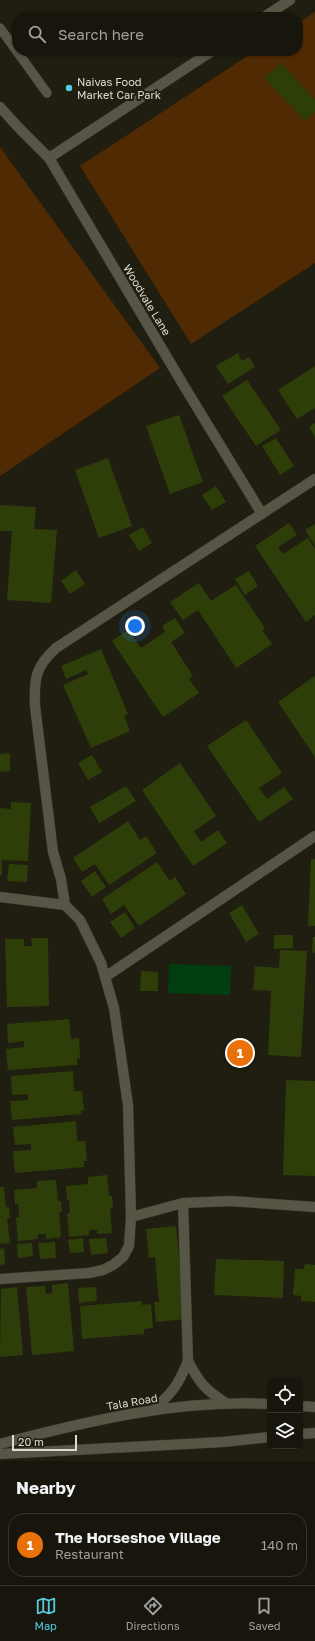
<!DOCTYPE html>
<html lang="en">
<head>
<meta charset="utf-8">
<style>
  :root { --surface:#18160c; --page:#211f15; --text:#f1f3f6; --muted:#9f9f9d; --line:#36352d; --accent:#55cade }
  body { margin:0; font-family:"Golos Text",sans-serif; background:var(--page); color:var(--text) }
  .controls { position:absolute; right:12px; bottom:12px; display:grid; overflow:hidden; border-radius:8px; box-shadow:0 1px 3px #0004 }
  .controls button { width:36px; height:36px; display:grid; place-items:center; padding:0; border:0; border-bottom:1px solid var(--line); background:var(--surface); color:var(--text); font:20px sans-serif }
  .scale { position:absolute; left:12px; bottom:10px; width:65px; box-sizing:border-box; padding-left:4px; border:2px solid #dcdcd2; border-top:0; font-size:11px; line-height:14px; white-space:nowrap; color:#dcdcd2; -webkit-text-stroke:3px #201e10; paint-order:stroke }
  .you { position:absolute; left:135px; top:626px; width:14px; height:14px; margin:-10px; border:3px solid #fff; border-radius:50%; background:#1a73e8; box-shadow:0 0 0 6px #1a73e833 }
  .badge { display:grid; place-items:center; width:26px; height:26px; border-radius:50%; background:var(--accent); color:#fff; font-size:13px; font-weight:700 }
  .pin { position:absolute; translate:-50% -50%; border:2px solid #fff; box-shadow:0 1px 4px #0006 }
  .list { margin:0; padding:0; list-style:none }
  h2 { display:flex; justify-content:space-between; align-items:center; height:52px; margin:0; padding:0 16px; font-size:17px }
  h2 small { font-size:13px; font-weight:400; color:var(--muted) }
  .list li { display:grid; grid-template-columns:26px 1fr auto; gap:12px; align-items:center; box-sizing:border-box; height:64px; margin:0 8px 8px; padding:0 8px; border:1px solid var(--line); border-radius:16px }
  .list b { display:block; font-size:15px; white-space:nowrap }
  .list p { margin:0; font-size:13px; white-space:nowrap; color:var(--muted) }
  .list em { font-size:13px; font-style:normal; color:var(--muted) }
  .icon { flex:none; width:22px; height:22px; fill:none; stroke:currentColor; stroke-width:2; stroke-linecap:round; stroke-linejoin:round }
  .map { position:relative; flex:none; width:315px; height:1461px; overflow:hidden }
  .search { position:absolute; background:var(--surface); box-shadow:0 1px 3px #0004; left:12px; right:12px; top:12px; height:44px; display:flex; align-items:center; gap:10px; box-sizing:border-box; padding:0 14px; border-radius:16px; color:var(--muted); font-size:15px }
  .sheet { height:124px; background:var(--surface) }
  nav { display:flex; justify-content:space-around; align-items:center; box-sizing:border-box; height:56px; border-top:1px solid var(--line); background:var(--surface); font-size:11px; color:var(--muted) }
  nav a { display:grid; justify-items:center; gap:2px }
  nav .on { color:var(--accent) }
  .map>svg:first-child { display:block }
  .green { fill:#502a02 }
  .water { fill:#013e0f }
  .building { fill:#2e3e09 }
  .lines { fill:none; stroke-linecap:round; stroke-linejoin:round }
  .lane-casing { stroke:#38372f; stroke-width:10 }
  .street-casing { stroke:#38372f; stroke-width:11 }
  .lane { stroke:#575545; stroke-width:9 }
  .street { stroke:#575545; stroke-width:10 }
  .poi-dot { fill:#55cade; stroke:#201e10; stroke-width:1.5 }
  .labels { text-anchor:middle; stroke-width:4; stroke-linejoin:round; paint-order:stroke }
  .poi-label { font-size:11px; fill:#dcdcd2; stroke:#201e10; text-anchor:start }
  .street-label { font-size:11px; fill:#dcdcd2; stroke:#201e10 }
</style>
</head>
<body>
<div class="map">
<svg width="315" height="1461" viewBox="0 0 315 1461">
  <rect width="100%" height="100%" fill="#201e10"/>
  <g class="green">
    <path d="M 315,12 L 315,263 L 191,344 L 80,166 L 255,51 L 298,51 L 298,23 Z"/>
    <path d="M 0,147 L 160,368 L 0,476 Z"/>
  </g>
  <path class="water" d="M 169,964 L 231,966 L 230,995 L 168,993 Z"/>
  <g class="building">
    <path d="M 281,63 L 315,100 L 315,111 L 305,121 L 264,78 Z"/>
    <path d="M 238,353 L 242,361 L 249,357 L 255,367 L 228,384 L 216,366 Z"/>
    <path d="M 315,366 L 315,408 L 297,419 L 278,390 Z"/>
    <path d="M 247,380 L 281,430 L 256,446 L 222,396 Z"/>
    <path d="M 179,415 L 203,482 L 170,494 L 146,426 Z"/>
    <path d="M 315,423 L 315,437 L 309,427 Z"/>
    <path d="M 276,438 L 294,466 L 280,475 L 262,446 Z"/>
    <path d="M 108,458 L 132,526 L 99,538 L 75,470 Z"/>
    <path d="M 216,486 L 226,502 L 212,510 L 202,495 Z"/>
    <path d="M 0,505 L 36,507 L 34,529 L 57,530 L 51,603 L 7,600 L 12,531 L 0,531 Z"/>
    <path d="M 289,523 L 297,535 L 278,547 L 283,554 L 308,538 L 315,549 L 315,615 L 306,622 L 255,546 Z"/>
    <path d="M 315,524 L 315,546 L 305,530 Z"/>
    <path d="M 143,527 L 152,543 L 139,551 L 129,535 Z"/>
    <path d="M 76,570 L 85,584 L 70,594 L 61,581 Z"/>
    <path d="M 249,571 L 258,586 L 245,595 L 235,579 Z"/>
    <path d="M 199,583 L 211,601 L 236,585 L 265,628 L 262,630 L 272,644 L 236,668 L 198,610 L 183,620 L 170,602 Z"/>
    <path d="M 175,618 L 185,633 L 171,642 L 193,676 L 189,679 L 199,693 L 163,717 L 112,641 L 128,630 L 141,648 L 165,632 L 162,626 Z"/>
    <path d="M 101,649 L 128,714 L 124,716 L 130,731 L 91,748 L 63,685 L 88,674 L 86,670 L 66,679 L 61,666 Z"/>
    <path d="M 315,676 L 315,757 L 278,702 Z"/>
    <path d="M 246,720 L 282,773 L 259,788 L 267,799 L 284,787 L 293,799 L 259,822 L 207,746 Z"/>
    <path d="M 10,753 L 10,771 L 0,772 L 0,754 Z"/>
    <path d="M 92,755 L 102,772 L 88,780 L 78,763 Z"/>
    <path d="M 180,763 L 216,816 L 194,831 L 201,842 L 218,830 L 227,843 L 193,866 L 142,790 Z"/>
    <path d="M 126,786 L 136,801 L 99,823 L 90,807 Z"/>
    <path d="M 11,802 L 31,803 L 28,861 L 2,860 L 2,875 L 0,875 L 0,808 L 11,809 Z"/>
    <path d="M 128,821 L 140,840 L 146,836 L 157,853 L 109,885 L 95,864 L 82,872 L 73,858 Z"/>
    <path d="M 311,859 L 315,859 L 315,926 L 308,926 Z"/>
    <path d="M 157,862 L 170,881 L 175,877 L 186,894 L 139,926 L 124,905 L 111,914 L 102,899 Z"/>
    <path d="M 9,864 L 28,865 L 27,882 L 7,881 Z"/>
    <path d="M 95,871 L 106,887 L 92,897 L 81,881 Z"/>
    <path d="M 242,905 L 259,934 L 246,942 L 229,913 Z"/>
    <path d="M 125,912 L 135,928 L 121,938 L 110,922 Z"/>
    <path d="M 274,935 L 293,935 L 293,948 L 274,949 Z"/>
    <path d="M 313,937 L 315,937 L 315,953 L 312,952 Z"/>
    <path d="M 31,938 L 48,938 L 49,1006 L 7,1007 L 5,939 L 24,939 L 24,946 L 32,946 Z"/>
    <path d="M 280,950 L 307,951 L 301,1057 L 268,1055 L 271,991 L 253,990 L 255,966 L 279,968 Z"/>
    <path d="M 141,971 L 158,972 L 158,991 L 140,991 Z"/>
    <path d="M 69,1019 L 71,1039 L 79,1038 L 80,1058 L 77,1058 L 77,1065 L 8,1070 L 6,1049 L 24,1047 L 24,1041 L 8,1043 L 7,1024 Z"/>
    <path d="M 73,1071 L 74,1091 L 82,1091 L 84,1110 L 81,1111 L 81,1114 L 12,1120 L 10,1101 L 28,1100 L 28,1094 L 12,1095 L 11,1076 Z"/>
    <path d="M 286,1080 L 315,1081 L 315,1176 L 283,1175 Z"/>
    <path d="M 76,1121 L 77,1141 L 85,1141 L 87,1161 L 84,1161 L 84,1167 L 15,1173 L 13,1151 L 31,1150 L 31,1144 L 15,1145 L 13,1127 Z"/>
    <path d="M 107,1175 L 109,1196 L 112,1196 L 113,1208 L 110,1208 L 112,1233 L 97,1234 L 97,1230 L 89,1230 L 89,1235 L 69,1237 L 67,1213 L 70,1213 L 69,1200 L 67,1200 L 66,1186 L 88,1184 L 88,1177 Z"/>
    <path d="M 56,1180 L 58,1201 L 61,1201 L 62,1212 L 59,1213 L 61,1237 L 46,1239 L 46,1234 L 38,1234 L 38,1239 L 18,1241 L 16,1218 L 19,1217 L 18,1204 L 15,1204 L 14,1190 L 37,1188 L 37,1181 Z"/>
    <path d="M 0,1187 L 4,1187 L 6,1207 L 9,1207 L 10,1218 L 7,1219 L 10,1243 L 0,1244 Z"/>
    <path d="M 176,1226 L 185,1319 L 156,1322 L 154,1302 L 159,1302 L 155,1257 L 149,1258 L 146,1229 Z"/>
    <path d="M 83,1238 L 84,1252 L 70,1253 L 68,1240 Z"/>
    <path d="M 106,1238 L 108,1253 L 91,1255 L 89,1239 Z"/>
    <path d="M 55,1242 L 56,1258 L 40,1259 L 38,1243 Z"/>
    <path d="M 32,1243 L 33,1256 L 18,1258 L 17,1244 Z"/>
    <path d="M 4,1248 L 5,1264 L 0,1265 L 0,1249 Z"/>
    <path d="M 216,1259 L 284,1261 L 283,1298 L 214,1295 Z"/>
    <path d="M 305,1264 L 315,1265 L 315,1302 L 301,1301 L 301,1296 L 293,1295 L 295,1269 L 304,1269 Z"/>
    <path d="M 68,1283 L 74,1351 L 32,1355 L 26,1287 L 45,1286 L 46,1294 L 52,1293 L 52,1285 Z"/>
    <path d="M 17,1287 L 23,1355 L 0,1357 L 1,1289 Z"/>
    <path d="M 96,1287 L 97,1301 L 79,1303 L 78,1288 Z"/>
    <path d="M 142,1301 L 142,1305 L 151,1304 L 153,1328 L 144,1329 L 144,1334 L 82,1339 L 80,1306 Z"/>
  </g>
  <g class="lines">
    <defs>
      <path id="lane" d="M 0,28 L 47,93"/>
      <g id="street">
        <path d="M 264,17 L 290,0"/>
        <path d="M 0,107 L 18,127 L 49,158 L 184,386 L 262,514"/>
        <path d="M 49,158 L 212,51"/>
        <path d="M 0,897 L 65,905"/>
        <path d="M 105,977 L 315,836"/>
        <path d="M 131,1217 L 183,1203 L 230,1201 L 315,1207"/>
        <path d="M 0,1279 L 89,1273 L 103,1270 L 113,1265 L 123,1257 L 129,1246 L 131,1217 L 128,1105 L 114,1008 L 101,963 L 80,920 L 65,905 L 61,879 L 53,852 L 35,706 C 34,679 35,667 56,648 L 315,479"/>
        <path d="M 188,1361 C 199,1382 205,1390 226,1403"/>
        <path d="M 300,1406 L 315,1407"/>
        <path d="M 154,1410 C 172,1392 178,1386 188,1361 L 183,1203"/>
        <path d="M 300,1434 L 315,1433"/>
        <path d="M 0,1444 C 88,1421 178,1399 270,1404"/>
        <path d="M 0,1454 L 223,1442 L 270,1437"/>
      </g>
    </defs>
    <use href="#lane" class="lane-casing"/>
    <use href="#street" class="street-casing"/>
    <use href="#lane" class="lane"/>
    <use href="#street" class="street"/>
  </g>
  <circle class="poi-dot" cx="69" cy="88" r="4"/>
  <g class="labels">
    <g class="poi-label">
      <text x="77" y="86">Naivas Food<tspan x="77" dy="13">Market Car Park</tspan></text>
    </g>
    <g class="street-label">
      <text transform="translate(147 300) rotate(59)" y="4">Woodvale Lane</text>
      <text transform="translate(132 1402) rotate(-10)" y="4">Tala Road</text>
    </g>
  </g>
</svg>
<div class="controls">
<button><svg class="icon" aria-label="locate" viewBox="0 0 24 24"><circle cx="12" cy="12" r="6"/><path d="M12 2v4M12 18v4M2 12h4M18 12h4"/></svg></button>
<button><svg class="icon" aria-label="layers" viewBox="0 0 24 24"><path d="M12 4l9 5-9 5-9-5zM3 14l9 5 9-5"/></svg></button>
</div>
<div class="scale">20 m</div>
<div class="you"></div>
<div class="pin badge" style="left:240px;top:1053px;background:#e8710a">1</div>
<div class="search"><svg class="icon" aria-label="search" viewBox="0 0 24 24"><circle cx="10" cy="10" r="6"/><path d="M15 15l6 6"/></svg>Search here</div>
</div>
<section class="sheet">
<h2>Nearby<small></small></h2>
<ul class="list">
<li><span class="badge" style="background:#e8710a">1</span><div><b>The Horseshoe Village</b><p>Restaurant</p></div><em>140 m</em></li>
</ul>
</section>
<nav>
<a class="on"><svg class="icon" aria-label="map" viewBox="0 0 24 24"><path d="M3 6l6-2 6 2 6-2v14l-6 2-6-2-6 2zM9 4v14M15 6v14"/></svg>Map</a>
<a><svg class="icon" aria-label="directions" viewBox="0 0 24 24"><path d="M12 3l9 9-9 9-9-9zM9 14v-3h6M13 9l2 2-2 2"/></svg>Directions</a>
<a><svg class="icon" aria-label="saved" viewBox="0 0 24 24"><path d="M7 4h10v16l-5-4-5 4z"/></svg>Saved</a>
</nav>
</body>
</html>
